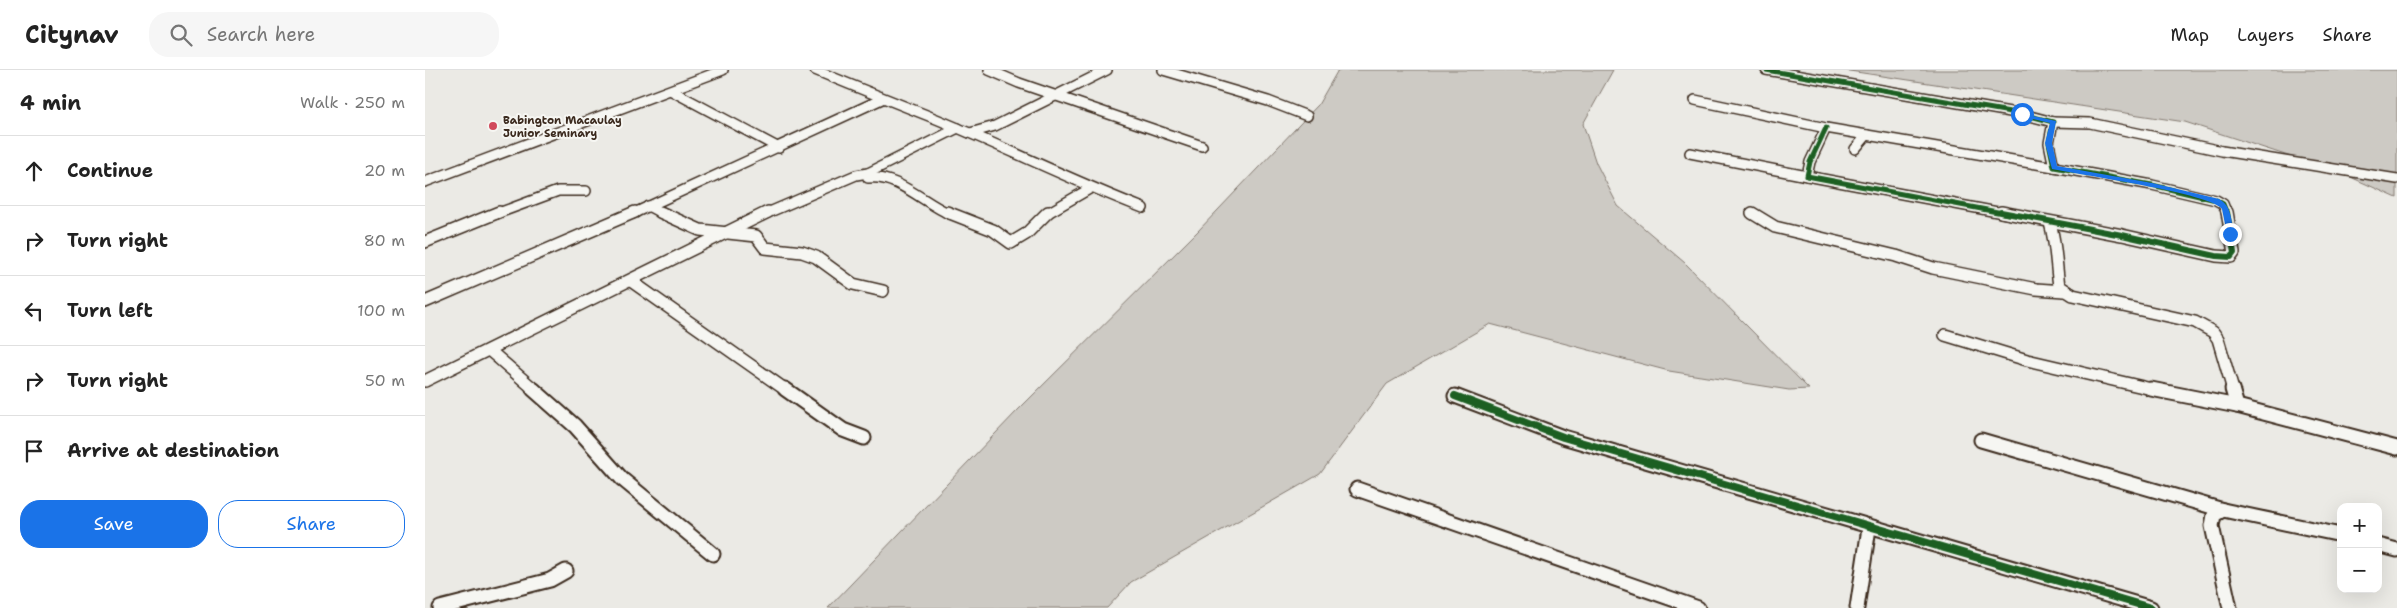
<!DOCTYPE html>
<html lang="en">
<head>
<meta charset="utf-8">
<style>
  :root { --surface:#fff; --page:#f6f6f6; --text:#222; --muted:#767676; --line:#e0e0e0; --accent:#1a73e8 }
  body { margin:0; font-family:"Shantell Sans",sans-serif; background:var(--page); color:var(--text) }
  .controls { position:absolute; right:15px; bottom:15px; display:grid; overflow:hidden; border-radius:10px; box-shadow:0 5px 20px #0002 }
  .controls button { width:45px; height:45px; display:grid; place-items:center; padding:0; border:0; border-bottom:1px solid var(--line); background:var(--surface); color:var(--text); font:25px sans-serif }
  .stop { position:absolute; width:15px; height:15px; margin:-11px; border:4px solid #1a73e8; border-radius:50%; background:#fff }
  .stop.end { background:#1a73e8; border-color:#fff; box-shadow:0 1px 5px #0008 }
  .list { margin:0; padding:0; list-style:none }
  h2 { display:flex; justify-content:space-between; align-items:center; height:65px; margin:0; padding:0 20px; font-size:21px }
  h2 small { font-size:16px; font-weight:400; color:var(--muted) }
  .list li { display:grid; grid-template-columns:32px 1fr auto; gap:15px; align-items:center; box-sizing:border-box; height:70px; padding:0 20px; border-top:1px solid var(--line) }
  .list b { display:block; font-size:19px; white-space:nowrap }
  .list em { font-size:16px; font-style:normal; color:var(--muted) }
  .actions { display:flex; gap:10px; padding:15px 20px }
  .actions a { flex:1; padding:11px 0; border:1px solid var(--accent); border-radius:20px; text-align:center; font-size:18px; color:var(--accent) }
  .actions .main { background:var(--accent); color:#fff }
  .icon { flex:none; width:28px; height:28px; fill:none; stroke:currentColor; stroke-width:2; stroke-linecap:round; stroke-linejoin:round }
  .map { position:relative; flex:none; width:1972px; height:538px; overflow:hidden }
  header { display:flex; align-items:center; gap:30px; box-sizing:border-box; height:70px; padding:0 25px; background:var(--surface); border-bottom:1px solid var(--line) }
  header strong { font-size:24px }
  nav { display:flex; gap:28px; margin-inline-start:auto; font-size:18px }
  .search { width:350px; height:45px; background:var(--page); display:flex; align-items:center; gap:12px; box-sizing:border-box; padding:0 18px; border-radius:20px; color:var(--muted); font-size:19px }
  main { display:flex }
  aside { flex:1; background:var(--surface) }
  .map>svg:first-child { display:block }
  .green { fill:#cdcac4; stroke:#847a71 }
  .lines { fill:none; stroke-linecap:round; stroke-linejoin:round }
  .minor-far2-casing { stroke:#3b2a1e; stroke-width:12 }
  .minor-far1-casing { stroke:#3b2a1e; stroke-width:14 }
  .minor-casing { stroke:#3b2a1e; stroke-width:17 }
  .minor-far2 { stroke:#f6f6f2; stroke-width:9 }
  .minor-far1 { stroke:#f6f6f2; stroke-width:11 }
  .minor { stroke:#f6f6f2; stroke-width:13 }
  .cycleway-far2-casing { stroke:#f6f6f2; stroke-width:8 }
  .cycleway-far1-casing { stroke:#f6f6f2; stroke-width:9 }
  .cycleway-casing { stroke:#f6f6f2; stroke-width:11 }
  .cycleway-far2 { stroke:#1b5e20; stroke-width:5 }
  .cycleway-far1 { stroke:#1b5e20; stroke-width:6 }
  .cycleway { stroke:#1b5e20; stroke-width:8 }
  .route { fill:#1a73e8 }
  .poi-dot { fill:#d1495b; stroke:#f6f6f2; stroke-width:2 }
  .labels { text-anchor:middle; stroke-width:4; stroke-linejoin:round; paint-order:stroke }
  .far-poi-label { font-size:11px; font-weight:bold; fill:#3b2a1e; stroke:#f6f6f2; text-anchor:start }
</style>
</head>
<body>
<header>
<strong>Citynav</strong>
<div class="search"><svg class="icon" aria-label="search" viewBox="0 0 24 24"><circle cx="10" cy="10" r="6"/><path d="M15 15l6 6"/></svg>Search here</div>
<nav><a>Map</a><a>Layers</a><a>Share</a></nav>
</header>
<main>
<aside>
<h2>4 min<small>Walk · 250 m</small></h2>
<ul class="list">
<li><svg class="icon" aria-label="ahead" viewBox="0 0 24 24"><path d="M12 20V5M6 11l6-6 6 6"/></svg><div><b>Continue</b></div><em>20 m</em></li>
<li><svg class="icon" aria-label="right" viewBox="0 0 24 24"><path d="M7 20v-9h11M14 6l5 5-5 5"/></svg><div><b>Turn right</b></div><em>80 m</em></li>
<li><svg class="icon" aria-label="left" viewBox="0 0 24 24"><path d="M17 20v-9H6M10 6l-5 5 5 5"/></svg><div><b>Turn left</b></div><em>100 m</em></li>
<li><svg class="icon" aria-label="right" viewBox="0 0 24 24"><path d="M7 20v-9h11M14 6l5 5-5 5"/></svg><div><b>Turn right</b></div><em>50 m</em></li>
<li><svg class="icon" aria-label="arrive" viewBox="0 0 24 24"><path d="M6 21V4h12l-3 4 3 4H6"/></svg><div><b>Arrive at destination</b></div></li>
</ul>
<div class="actions"><a class="main">Save</a><a>Share</a></div>
</aside>
<div class="map">
<svg width="1972" height="538" viewBox="0 0 1972 538">
  <rect width="100%" height="100%" fill="#ebeae5"/>
  <filter id="ink" filterUnits="userSpaceOnUse"><feTurbulence type="fractalNoise" baseFrequency=".02" numOctaves="2"/><feDisplacementMap in="SourceGraphic" scale="10" xChannelSelector="R" yChannelSelector="G"/><feConvolveMatrix kernelMatrix="1 2 1 2 8 2 1 2 1" color-interpolation-filters="sRGB"/></filter>
  <g filter="url(#ink)">
    <g class="green">
      <path d="M 913,0 L 1188,0 L 1158,54 L 1171,93 L 1193,136 L 1260,193 L 1384,319 L 1364,320 L 1244,301 L 1065,254 L 962,314 L 895,404 L 706,512 L 682,538 L 403,538 L 593,340 L 773,161 L 893,35 Z"/>
      <path d="M 1418,0 L 1972,0 L 1972,128 L 1921,105 L 1760,52 Z"/>
    </g>
    <g class="lines">
      <defs>
        <g id="minor-far2">
          <path d="M 390,0 C 428,16 466,31 504,46 C 576,75 645,110 718,138"/>
          <path d="M 564,0 L 594,13 L 777,76"/>
          <path d="M 738,0 L 843,31 L 882,46"/>
          <path d="M 1341,0 L 1597,44 L 1628,52 L 1624,73 L 1629,97 L 1727,115 L 1791,130 L 1798,134 L 1802,144"/>
          <path d="M 247,21 L 354,78"/>
          <path d="M 1270,30 L 1401,58 L 1629,97"/>
          <path d="M 1628,52 L 1665,53 L 1797,81 L 1972,109"/>
          <path d="M 1401,58 L 1385,92 L 1382,106 L 1583,144"/>
          <path d="M 545,63 L 570,56 L 682,0"/>
          <path d="M 1430,79 L 1442,65"/>
          <path d="M 1265,83 L 1382,106"/>
          <path d="M 443,103 L 443,108 C 472,104 500,134 525,144"/>
          <path d="M 0,112 L 298,0"/>
          <path d="M 223,136 L 238,144"/>
          <path d="M 71,144 L 133,121 L 161,121"/>
          <path d="M 207,144 L 457,29"/>
          <path d="M 340,144 L 431,105 L 443,103 L 533,58"/>
          <path d="M 621,144 L 666,118"/>
        </g>
        <g id="minor-far1">
          <path d="M 235,142 L 275,160 L 331,166 L 340,178 L 377,182 L 391,187 L 428,214 L 458,221"/>
          <path d="M 522,142 L 568,160 L 586,173 L 601,164 L 623,142"/>
          <path d="M 1576,142 L 1697,165 L 1791,186 L 1806,187 L 1809,183 L 1802,142"/>
          <path d="M 1327,143 L 1350,157 L 1471,186 L 1508,198 L 1611,219 L 1639,221"/>
          <path d="M 1625,153 C 1631,173 1631,195 1634,216 L 1648,225 L 1770,252 L 1788,262 L 1793,269 L 1808,320"/>
          <path d="M 0,172 L 74,142"/>
          <path d="M 206,211 L 361,320"/>
          <path d="M 0,232 L 210,142"/>
          <path d="M 1520,265 L 1602,290 L 1731,320"/>
          <path d="M 64,280 L 110,320"/>
          <path d="M 0,311 L 343,142"/>
        </g>
        <g id="minor">
          <path d="M 108,319 L 150,356 L 197,409 L 288,484"/>
          <path d="M 360,319 L 418,360 L 439,368"/>
          <path d="M 1726,319 L 1812,336 L 1972,378"/>
          <path d="M 1807,319 L 1812,336"/>
          <path d="M 1030,326 L 1138,367 L 1726,538"/>
          <path d="M 1556,370 L 1798,440 L 1916,465"/>
          <path d="M 932,419 L 1273,538"/>
          <path d="M 1798,440 L 1789,445 L 1787,456 L 1805,538"/>
          <path d="M 1953,475 L 1972,480"/>
          <path d="M 15,538 L 125,510 L 141,501"/>
          <path d="M 1432,538 L 1444,458"/>
        </g>
      </defs>
      <use href="#minor-far2" class="minor-far2-casing"/>
      <use href="#minor-far1" class="minor-far1-casing"/>
      <use href="#minor" class="minor-casing"/>
      <use href="#minor-far2" class="minor-far2"/>
      <use href="#minor-far1" class="minor-far1"/>
      <use href="#minor" class="minor"/>
      <defs>
        <g id="cycleway-far2">
          <path d="M 1341,0 L 1597,44 L 1628,52 L 1624,73 L 1629,97 L 1727,115 L 1791,130 L 1798,134 L 1802,144"/>
          <path d="M 1401,58 L 1385,92 L 1382,106 L 1583,144"/>
        </g>
        <path id="cycleway-far1" d="M 1576,142 L 1697,165 L 1791,186 L 1806,187 L 1809,183 L 1802,142"/>
        <path id="cycleway" d="M 1030,326 L 1138,367 L 1726,538"/>
      </defs>
      <use href="#cycleway-far2" class="cycleway-far2-casing"/>
      <use href="#cycleway-far1" class="cycleway-far1-casing"/>
      <use href="#cycleway" class="cycleway-casing"/>
      <use href="#cycleway-far2" class="cycleway-far2"/>
      <use href="#cycleway-far1" class="cycleway-far1"/>
      <use href="#cycleway" class="cycleway"/>
    </g>
  </g>
  <path class="route" d="M 1595,43 L 1631,51 L 1627,73 L 1632,96 L 1727,113 L 1794,129 C 1807,136 1806,151 1809,164 L 1805,166 L 1802,164 L 1797,139 C 1789,124 1651,104 1627,99 L 1620,73 L 1625,53 L 1595,46 Z"/>
  <circle class="poi-dot" cx="68" cy="56" r="5"/>
  <g class="labels">
    <g class="far-poi-label">
      <text x="78" y="54">Babington Macaulay<tspan x="78" dy="13">Junior Seminary</tspan></text>
    </g>
  </g>
</svg>
<div class="controls">
<button>+</button>
<button>−</button>
</div>
<div class="stop" style="left:1597px;top:44px"></div>
<div class="stop end" style="left:1805px;top:164px"></div>
</div>
</main>
</body>
</html>
